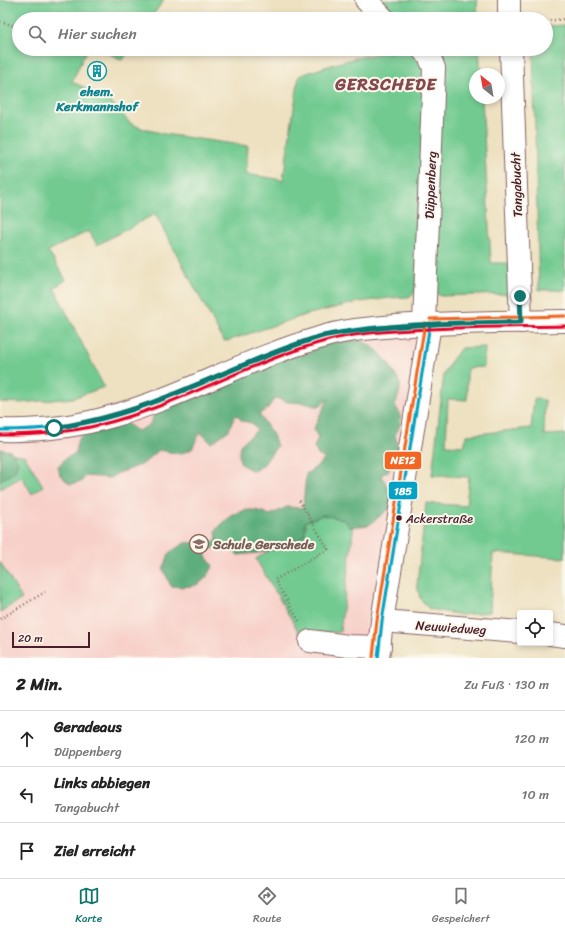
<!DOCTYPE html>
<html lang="de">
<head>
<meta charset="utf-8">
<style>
  :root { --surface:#fff; --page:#f2f2f2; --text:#222; --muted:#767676; --line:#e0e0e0; --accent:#0f766e }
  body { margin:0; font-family:Sriracha,sans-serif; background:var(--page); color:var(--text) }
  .controls { position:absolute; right:12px; bottom:12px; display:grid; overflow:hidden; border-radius:4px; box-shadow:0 2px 6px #0003 }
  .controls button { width:36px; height:36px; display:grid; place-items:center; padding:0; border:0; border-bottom:1px solid var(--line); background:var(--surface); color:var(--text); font:20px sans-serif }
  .compass { position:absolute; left:469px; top:68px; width:36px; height:36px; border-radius:50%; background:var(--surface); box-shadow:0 2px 6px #0003; rotate:329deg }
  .scale { position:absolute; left:12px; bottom:10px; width:78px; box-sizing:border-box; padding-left:4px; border:2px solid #4a1f2b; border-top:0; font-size:11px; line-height:14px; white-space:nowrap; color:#4a1f2b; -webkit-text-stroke:3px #fbf7ec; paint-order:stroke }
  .stop { position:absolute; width:12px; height:12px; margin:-9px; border:3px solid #0f766e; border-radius:50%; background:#fff }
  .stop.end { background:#0f766e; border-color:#fff; box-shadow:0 1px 4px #0008 }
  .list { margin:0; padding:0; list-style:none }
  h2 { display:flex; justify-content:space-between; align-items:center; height:52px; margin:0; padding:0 16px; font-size:17px }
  h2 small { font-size:13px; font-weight:400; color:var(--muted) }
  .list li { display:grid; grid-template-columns:26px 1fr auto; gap:12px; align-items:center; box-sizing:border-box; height:56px; padding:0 16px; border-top:1px solid var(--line) }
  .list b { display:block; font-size:15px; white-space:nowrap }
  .list p { margin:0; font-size:13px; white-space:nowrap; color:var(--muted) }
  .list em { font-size:13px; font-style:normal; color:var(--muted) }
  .icon { flex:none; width:22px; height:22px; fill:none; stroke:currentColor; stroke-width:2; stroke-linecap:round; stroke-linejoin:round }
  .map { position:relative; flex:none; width:565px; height:658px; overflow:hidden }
  .search { position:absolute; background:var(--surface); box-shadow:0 2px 6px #0003; left:12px; right:12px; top:12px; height:44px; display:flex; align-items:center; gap:10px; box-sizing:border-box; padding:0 14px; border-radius:22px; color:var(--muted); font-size:15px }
  .sheet { height:220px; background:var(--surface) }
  nav { display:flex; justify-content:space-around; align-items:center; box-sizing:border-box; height:56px; border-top:1px solid var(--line); background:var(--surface); font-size:11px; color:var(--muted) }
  nav a { display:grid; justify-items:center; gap:2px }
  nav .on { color:var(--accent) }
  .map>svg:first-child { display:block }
  .built { fill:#f7d0c9 }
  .green { fill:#72ca91; stroke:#5e745e }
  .forest { fill:#5dae7b; stroke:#546653 }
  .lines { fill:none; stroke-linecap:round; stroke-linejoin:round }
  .minor-casing { stroke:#836360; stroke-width:24 }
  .path { stroke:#836360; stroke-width:2.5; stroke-dasharray:1 3; stroke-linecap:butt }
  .minor { stroke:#fff; stroke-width:22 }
  .bus-1-casing { stroke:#fbf7ec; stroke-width:6 }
  .bus-2-casing { stroke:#fbf7ec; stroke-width:6 }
  .bus-3-casing { stroke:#fbf7ec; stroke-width:6 }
  .bus-1 { stroke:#04a2c6; stroke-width:3 }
  .bus-2 { stroke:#e4002b; stroke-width:3 }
  .bus-3 { stroke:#f26522; stroke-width:3 }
  .route { stroke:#0f766e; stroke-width:5 }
  .bus-dot { fill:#4a1f2b; stroke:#fbf7ec; stroke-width:1.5 }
  .labels { text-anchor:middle; stroke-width:4; stroke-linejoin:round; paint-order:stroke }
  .bus-label { font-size:12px; fill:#4a1f2b; stroke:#fbf7ec; text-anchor:start }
  .culture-label { font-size:13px; font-weight:bold; fill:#0d838f; stroke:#fbf7ec }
  .street-label { font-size:13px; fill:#4a1f2b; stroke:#fbf7ec }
  .education-label { font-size:13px; font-weight:bold; fill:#785e54; stroke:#fbf7ec; text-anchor:start }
  .district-label { font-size:17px; font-weight:bold; letter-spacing:1px; fill:#84494f; stroke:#fbf7ec }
  .line-badge { stroke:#fbf7ec; stroke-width:1.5 }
  .badge-label { font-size:11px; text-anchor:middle; font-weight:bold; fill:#fff }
</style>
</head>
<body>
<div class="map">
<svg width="565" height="658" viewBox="0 0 565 658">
  <rect width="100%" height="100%" fill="#fbf7ec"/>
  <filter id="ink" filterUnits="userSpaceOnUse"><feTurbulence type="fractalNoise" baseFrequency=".025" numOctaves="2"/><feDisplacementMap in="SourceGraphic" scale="8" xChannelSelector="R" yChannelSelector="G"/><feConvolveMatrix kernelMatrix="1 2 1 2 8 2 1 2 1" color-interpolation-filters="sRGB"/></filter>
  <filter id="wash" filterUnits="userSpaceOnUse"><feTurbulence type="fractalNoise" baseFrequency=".012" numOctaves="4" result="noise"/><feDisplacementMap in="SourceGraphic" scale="16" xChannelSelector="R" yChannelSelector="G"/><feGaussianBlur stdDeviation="0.9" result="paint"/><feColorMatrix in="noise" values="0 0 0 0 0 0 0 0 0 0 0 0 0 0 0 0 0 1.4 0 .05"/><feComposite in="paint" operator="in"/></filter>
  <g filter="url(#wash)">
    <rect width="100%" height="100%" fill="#eee1c1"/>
    <path class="built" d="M 430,325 L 381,658 L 0,658 L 0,430 L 63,428 L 346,328 Z"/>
    <g class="green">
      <path d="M 0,0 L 164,0 L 150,19 L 19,19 L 19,49 L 87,49 L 72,82 L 106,97 L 130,123 L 141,128 L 164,134 L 248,146 L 246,174 L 283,180 L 299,76 C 335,63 371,52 409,50 L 418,57 L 426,68 L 416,289 L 413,295 L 408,297 L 390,298 L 359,302 L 305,315 L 227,341 L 223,340 L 155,214 L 97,245 L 89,231 L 48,251 L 66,280 L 54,288 L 104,387 L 73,398 L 20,403 L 0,402 Z"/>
      <path d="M 378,0 L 477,0 L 478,19 L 396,19 Z"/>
      <path d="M 565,25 L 565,290 L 539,290 L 533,49 L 546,49 L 546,26 Z"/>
      <path d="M 98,49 L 130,49 L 123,60 Z"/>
      <path d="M 432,49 L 479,49 L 481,74 L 475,74 L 475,98 L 482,98 L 491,263 L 510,263 L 509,294 L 441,296 L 437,294 L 434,290 Z"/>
      <path d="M 485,347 L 484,367 L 467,368 L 467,400 L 448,399 L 446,445 L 464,446 L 467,435 L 531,428 L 534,399 L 545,400 L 544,435 L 565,434 L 565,558 L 493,553 L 490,612 L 461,615 L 429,609 L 420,598 L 417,585 L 426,503 L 466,506 L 469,477 L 432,475 L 444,374 L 452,360 L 461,348 Z"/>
      <path d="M 0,451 L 25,456 L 43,486 L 32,494 L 22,477 L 0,489 Z"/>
      <path d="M 340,502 L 354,524 L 340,632 L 300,634 L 256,559 L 286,540 L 307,526 L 305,522 Z"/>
      <path d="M 0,562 L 22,599 L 0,612 Z"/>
    </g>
    <g class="forest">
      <path d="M 360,340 C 377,347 387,359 395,375 C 397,377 399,380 400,383 C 401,390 398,398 395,405 C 403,417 402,424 395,435 L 398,446 L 395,458 L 388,471 L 381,475 L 390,491 L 391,507 L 369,525 L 350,527 L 344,520 L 323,515 L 305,522 L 305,535 L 287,546 L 258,553 L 238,555 L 227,546 L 203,550 L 207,558 L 213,566 C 203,587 193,588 171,586 L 163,569 L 170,552 L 185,543 L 217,541 L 216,530 C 233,512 247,504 270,515 L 287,507 L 303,508 L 306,474 L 316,467 L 325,459 L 318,455 L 314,447 L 318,438 L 314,429 L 319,416 L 329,399 L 319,406 L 315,406 L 304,403 L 288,402 L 275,398 L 267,409 L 259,414 L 273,435 L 277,446 L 263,465 L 254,471 C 238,464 238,462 240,445 L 257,430 L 252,423 L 242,421 L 237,415 L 234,418 L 229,430 L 211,443 L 200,432 L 192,449 L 180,454 L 159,450 L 143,464 L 116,474 L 110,478 L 85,476 L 81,482 L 70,484 L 60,475 L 58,466 L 67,457 L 76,454 C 76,448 76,441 81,436 C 87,429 109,420 118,421 C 125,421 132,427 138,431 L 150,425 L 156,409 L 250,372 L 261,372 L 282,359 L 308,353 L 323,344 Z"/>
      <path d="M 0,449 L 11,451 L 18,462 L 14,473 L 0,480 Z"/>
    </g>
  </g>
  <g filter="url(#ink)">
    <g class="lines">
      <defs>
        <g id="minor">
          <path d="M 366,0 L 384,19"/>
          <path d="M 509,0 L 509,19"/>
          <path d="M 422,49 L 429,56 L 434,68 L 424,324"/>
          <path d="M 511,49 L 521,322"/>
          <path d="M 0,430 C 38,431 76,427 113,416 C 184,396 248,358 319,338 C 343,330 371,328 396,326 C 452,322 509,322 565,321"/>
          <path d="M 382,621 L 520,632"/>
          <path d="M 550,634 L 565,636"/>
          <path d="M 310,641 L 348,646 L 380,647"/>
          <path d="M 378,658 L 382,621 L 430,324"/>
        </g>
      </defs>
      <use href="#minor" class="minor-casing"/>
      <g class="path">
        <path d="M 546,21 L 565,19"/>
        <path d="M 0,22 L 19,27"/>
        <path d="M 0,619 L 45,592"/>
        <path d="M 299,621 L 275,580 L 328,549 L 299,500"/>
      </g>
      <use href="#minor" class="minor"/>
      <defs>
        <g id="bus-1">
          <path d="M 0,430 C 38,430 77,427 113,416 C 184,395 248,357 319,337 C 355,327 393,326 430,324"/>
          <path d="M 378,658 L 382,621 L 430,324"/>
        </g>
        <path id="bus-2" d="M 0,435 C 34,435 67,433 99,425 C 179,406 250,361 329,340 C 356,333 383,332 410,330 C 462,327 513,327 565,326"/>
        <g id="bus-3">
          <path d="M 430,319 L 565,316"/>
          <path d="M 373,657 L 377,620 L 425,323"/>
        </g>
      </defs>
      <use href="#bus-1" class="bus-1-casing"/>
      <use href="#bus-2" class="bus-2-casing"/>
      <use href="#bus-3" class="bus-3-casing"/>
      <use href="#bus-1" class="bus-1"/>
      <use href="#bus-2" class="bus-2"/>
      <use href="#bus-3" class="bus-3"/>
    </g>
  </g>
  <g class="lines" filter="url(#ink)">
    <path class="route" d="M 54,428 C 99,421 142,408 184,390 C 229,372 273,351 319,337 C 334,333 349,332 364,330 C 416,323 469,323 521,322 L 520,296"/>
  </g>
  <defs>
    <symbol id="building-ring" viewBox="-11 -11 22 22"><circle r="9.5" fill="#fbf7ec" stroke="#0f9aa8" stroke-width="1.5"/><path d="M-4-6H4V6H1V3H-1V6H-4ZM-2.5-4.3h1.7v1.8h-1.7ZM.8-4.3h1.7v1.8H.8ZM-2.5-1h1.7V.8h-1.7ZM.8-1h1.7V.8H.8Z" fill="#0f9aa8"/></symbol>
    <symbol id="school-ring" viewBox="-11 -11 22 22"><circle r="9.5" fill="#fbf7ec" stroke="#8d6e63" stroke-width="1.5"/><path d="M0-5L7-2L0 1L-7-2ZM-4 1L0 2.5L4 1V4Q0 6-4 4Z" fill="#8d6e63"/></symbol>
  </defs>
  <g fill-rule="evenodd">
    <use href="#building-ring" x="86" y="60" width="22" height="22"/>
    <use href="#school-ring" x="188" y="533" width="22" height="22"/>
  </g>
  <circle class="bus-dot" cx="399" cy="518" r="3.5"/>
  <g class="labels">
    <g class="bus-label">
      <text x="406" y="523">Ackerstraße</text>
    </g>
    <g class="culture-label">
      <text x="97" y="96">ehem.<tspan x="97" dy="15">Kerkmannshof</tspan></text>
    </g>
    <g class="street-label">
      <text transform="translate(430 185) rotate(-88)" y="5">Düppenberg</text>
      <text transform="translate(516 185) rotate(-92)" y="5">Tangabucht</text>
      <text transform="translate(451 627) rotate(4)" y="5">Neuwiedweg</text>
    </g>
    <g class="education-label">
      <text x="213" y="549">Schule Gerschede</text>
    </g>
    <g class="district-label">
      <text x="386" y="90">GERSCHEDE</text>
    </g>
  </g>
  <g class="line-badge">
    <rect x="384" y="451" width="38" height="19" rx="4" fill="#f26522"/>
    <rect x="388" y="481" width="30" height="19" rx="4" fill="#04a2c6"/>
  </g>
  <g class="badge-label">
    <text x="403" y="464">NE12</text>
    <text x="403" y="495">185</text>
  </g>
</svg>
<div class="controls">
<button><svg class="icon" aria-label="locate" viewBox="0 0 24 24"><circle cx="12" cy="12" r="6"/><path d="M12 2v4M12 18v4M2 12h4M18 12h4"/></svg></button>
</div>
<svg class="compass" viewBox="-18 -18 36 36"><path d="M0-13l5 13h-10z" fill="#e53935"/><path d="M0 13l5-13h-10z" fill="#767676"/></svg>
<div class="scale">20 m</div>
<div class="stop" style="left:54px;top:428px"></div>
<div class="stop end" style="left:520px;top:296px"></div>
<div class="search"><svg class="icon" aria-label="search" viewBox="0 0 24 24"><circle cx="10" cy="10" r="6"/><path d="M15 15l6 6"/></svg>Hier suchen</div>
</div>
<section class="sheet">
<h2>2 Min.<small>Zu Fuß · 130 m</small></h2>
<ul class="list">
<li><svg class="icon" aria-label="ahead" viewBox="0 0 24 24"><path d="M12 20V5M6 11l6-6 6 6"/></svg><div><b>Geradeaus</b><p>Düppenberg</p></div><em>120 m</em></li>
<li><svg class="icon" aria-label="left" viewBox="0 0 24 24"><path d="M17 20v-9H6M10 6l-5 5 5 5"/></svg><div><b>Links abbiegen</b><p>Tangabucht</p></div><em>10 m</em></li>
<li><svg class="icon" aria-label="arrive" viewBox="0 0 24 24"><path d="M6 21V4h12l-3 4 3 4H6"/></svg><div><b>Ziel erreicht</b></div></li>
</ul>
</section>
<nav>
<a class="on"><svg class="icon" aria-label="map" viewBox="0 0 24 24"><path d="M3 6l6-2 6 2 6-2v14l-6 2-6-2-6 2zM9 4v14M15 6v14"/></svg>Karte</a>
<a><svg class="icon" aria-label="directions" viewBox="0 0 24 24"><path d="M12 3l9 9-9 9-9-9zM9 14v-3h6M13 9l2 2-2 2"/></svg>Route</a>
<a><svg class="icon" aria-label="saved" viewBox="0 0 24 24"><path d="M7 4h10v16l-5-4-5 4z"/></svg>Gespeichert</a>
</nav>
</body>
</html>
